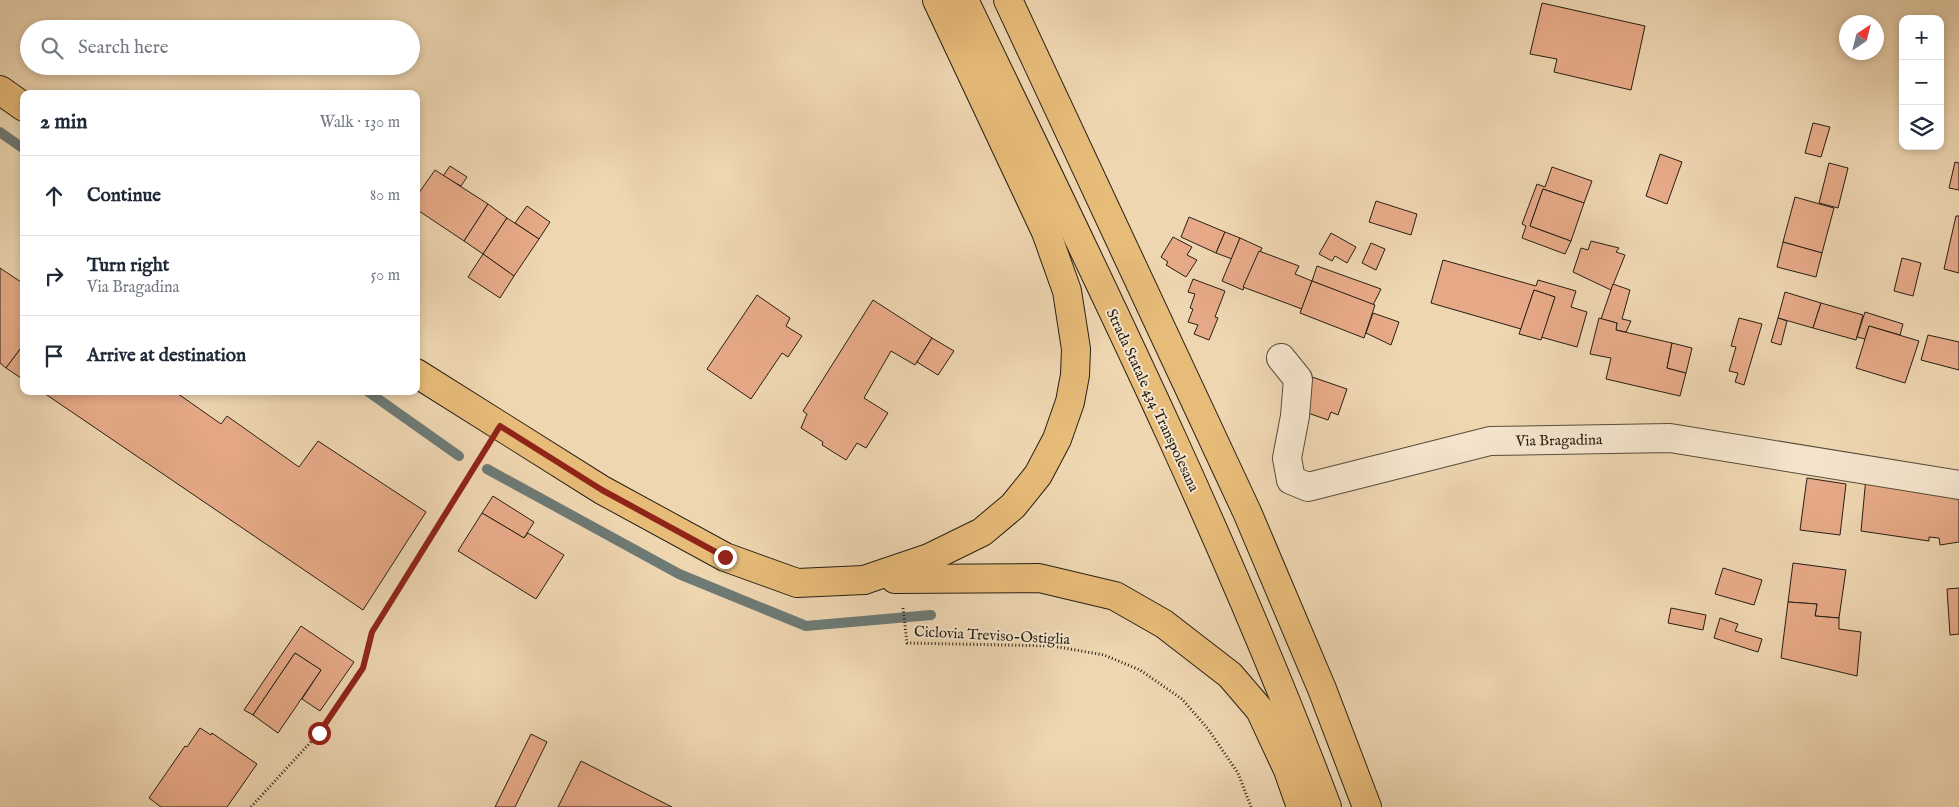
<!DOCTYPE html>
<html lang="en">
<head>
<meta charset="utf-8">
<style>
  :root { --surface:#fff; --page:#f2f2f3; --text:#1f2937; --muted:#747a83; --line:#e0e1e3 }
  body { margin:0; font-family:"IM FELL English",serif; background:var(--page); color:var(--text) }
  .controls { position:absolute; right:15px; top:15px; display:grid; overflow:hidden; border-radius:10px; box-shadow:0 2px 8px #0003 }
  .controls button { width:45px; height:45px; display:grid; place-items:center; padding:0; border:0; border-bottom:1px solid var(--line); background:var(--surface); color:var(--text); font:25px sans-serif }
  .compass { position:absolute; left:1839px; top:15px; width:45px; height:45px; border-radius:50%; background:var(--surface); box-shadow:0 2px 8px #0003; rotate:35deg }
  .stop { position:absolute; width:15px; height:15px; margin:-11px; border:4px solid #8f2418; border-radius:50%; background:#fff }
  .stop.end { background:#8f2418; border-color:#fff; box-shadow:0 1px 5px #0008 }
  .list { margin:0; padding:0; list-style:none }
  h2 { display:flex; justify-content:space-between; align-items:center; height:65px; margin:0; padding:0 20px; font-size:21px }
  h2 small { font-size:16px; font-weight:400; color:var(--muted) }
  .list li { display:grid; grid-template-columns:32px 1fr auto; gap:15px; align-items:center; box-sizing:border-box; height:80px; padding:0 20px; border-top:1px solid var(--line) }
  .list b { display:block; font-size:19px; white-space:nowrap }
  .list p { margin:0; font-size:16px; white-space:nowrap; color:var(--muted) }
  .list em { font-size:16px; font-style:normal; color:var(--muted) }
  .icon { flex:none; width:28px; height:28px; fill:none; stroke:currentColor; stroke-width:2; stroke-linecap:round; stroke-linejoin:round }
  .map { position:relative; flex:none; width:1959px; height:807px; overflow:hidden }
  .search { position:absolute; background:var(--surface); box-shadow:0 2px 8px #0003; left:20px; top:20px; width:400px; height:55px; display:flex; align-items:center; gap:12px; box-sizing:border-box; padding:0 18px; border-radius:28px; color:var(--muted); font-size:19px }
  .panel { position:absolute; background:var(--surface); box-shadow:0 2px 8px #0003; left:20px; top:90px; width:400px; height:305px; border-radius:10px }
  .map>svg:first-child { display:block }
  .lines { fill:none; stroke-linecap:round; stroke-linejoin:round }
  .stream { stroke:#6d7a75; stroke-width:10 }
  .building { fill:#e7aa88; stroke:#271f15 }
  .minor-casing { stroke:#594d3c; stroke-width:30 }
  .major-casing { stroke:#271f15; stroke-width:30 }
  .highway-casing { stroke:#271f15; stroke-width:30 }
  .path { stroke:#271f15; stroke-width:3; stroke-dasharray:1 2.5; stroke-linecap:butt }
  .minor { stroke:#f4e4cc; stroke-width:28 }
  .major { stroke:#e7bb78; stroke-width:28 }
  .highway { stroke:#e7bb78; stroke-width:28 }
  .route { stroke:#8f2418; stroke-width:6 }
  .labels { text-anchor:middle; stroke-width:4; stroke-linejoin:round; paint-order:stroke }
  .street-label { font-size:15px; fill:#271f15; stroke:#f4e4cc }
</style>
</head>
<body>
<div class="map">
<svg width="1959" height="807" viewBox="0 0 1959 807">
  <rect width="100%" height="100%" fill="#eed6b1"/>
  <filter id="stains"><feTurbulence type="fractalNoise" baseFrequency=".004" numOctaves="4"/><feColorMatrix values="0 0 0 0 .2 0 0 0 0 .09 0 0 0 0 .02 0 0 0 .5 -.17"/></filter>
  <radialGradient id="worn" r=".72"><stop offset=".6" stop-color="#630" stop-opacity="0"/><stop offset="1" stop-color="#630" stop-opacity=".3"/></radialGradient>
  <g class="lines">
    <g class="stream">
      <path d="M 0,132 L 24,149"/>
      <path d="M 367,391 L 459,456"/>
      <path d="M 487,469 L 679,574 L 806,626 L 931,615"/>
    </g>
  </g>
  <g class="building">
    <path d="M 1542,3 L 1645,26 L 1631,90 L 1554,72 L 1557,59 L 1530,54 Z"/>
    <path d="M 1813,123 L 1830,127 L 1821,157 L 1805,153 Z"/>
    <path d="M 1660,154 L 1682,162 L 1667,204 L 1646,196 Z"/>
    <path d="M 1955,162 L 1959,163 L 1959,190 L 1949,188 Z"/>
    <path d="M 1829,163 L 1848,168 L 1838,208 L 1819,203 Z"/>
    <path d="M 450,166 L 467,177 L 461,186 L 443,176 Z"/>
    <path d="M 1552,167 L 1592,181 L 1584,203 L 1543,189 L 1530,226 L 1571,241 L 1565,254 L 1522,238 L 1526,226 L 1522,224 L 1537,184 L 1545,187 Z"/>
    <path d="M 435,170 L 488,204 L 464,241 L 416,209 L 416,197 Z"/>
    <path d="M 1543,189 L 1584,203 L 1571,241 L 1530,226 Z"/>
    <path d="M 1795,197 L 1834,208 L 1822,253 L 1783,242 Z"/>
    <path d="M 1376,201 L 1417,214 L 1411,235 L 1369,222 Z"/>
    <path d="M 488,204 L 507,218 L 483,254 L 464,241 Z"/>
    <path d="M 527,206 L 550,222 L 539,239 L 515,223 Z"/>
    <path d="M 1956,216 L 1959,216 L 1959,273 L 1944,269 Z"/>
    <path d="M 1189,217 L 1225,232 L 1216,253 L 1181,237 Z"/>
    <path d="M 507,218 L 539,239 L 514,276 L 483,254 Z"/>
    <path d="M 1225,232 L 1240,238 L 1232,259 L 1216,253 Z"/>
    <path d="M 1331,233 L 1356,247 L 1347,263 L 1335,256 L 1332,261 L 1319,254 Z"/>
    <path d="M 1173,237 L 1192,247 L 1187,255 L 1197,260 L 1186,277 L 1166,265 L 1168,262 L 1161,257 Z"/>
    <path d="M 1240,238 L 1262,248 L 1243,290 L 1222,281 Z"/>
    <path d="M 1591,241 L 1619,248 L 1616,252 L 1625,255 L 1611,290 L 1573,272 L 1581,248 L 1588,250 Z"/>
    <path d="M 1783,242 L 1822,253 L 1816,277 L 1777,267 Z"/>
    <path d="M 1371,243 L 1385,249 L 1376,270 L 1362,263 Z"/>
    <path d="M 1259,251 L 1299,266 L 1295,274 L 1312,281 L 1302,309 L 1243,287 Z"/>
    <path d="M 483,254 L 514,276 L 500,298 L 468,277 Z"/>
    <path d="M 1902,258 L 1921,263 L 1913,296 L 1894,291 Z"/>
    <path d="M 1443,260 L 1536,286 L 1538,280 L 1576,291 L 1571,307 L 1587,312 L 1577,347 L 1541,337 L 1555,297 L 1534,290 L 1521,329 L 1431,303 Z"/>
    <path d="M 1317,266 L 1381,289 L 1373,305 L 1312,281 Z"/>
    <path d="M 0,268 L 24,284 L 24,344 L 6,368 L 0,363 Z"/>
    <path d="M 1193,279 L 1225,291 L 1215,317 L 1218,318 L 1209,340 L 1194,334 L 1198,325 L 1188,322 L 1193,309 L 1190,308 L 1195,294 L 1188,292 Z"/>
    <path d="M 1312,281 L 1375,305 L 1364,338 L 1300,313 Z"/>
    <path d="M 1613,284 L 1630,290 L 1622,319 L 1631,321 L 1626,332 L 1616,330 L 1617,323 L 1601,319 Z"/>
    <path d="M 1534,290 L 1555,297 L 1541,340 L 1519,334 Z"/>
    <path d="M 1785,292 L 1821,303 L 1813,328 L 1778,318 Z"/>
    <path d="M 757,295 L 790,318 L 786,326 L 802,336 L 788,357 L 782,353 L 751,399 L 707,369 Z"/>
    <path d="M 873,300 L 932,338 L 915,365 L 891,351 L 864,398 L 888,413 L 866,448 L 857,443 L 846,460 L 822,445 L 823,442 L 801,428 L 807,414 L 803,411 Z"/>
    <path d="M 1821,303 L 1863,315 L 1856,340 L 1813,328 Z"/>
    <path d="M 1865,312 L 1903,324 L 1900,335 L 1869,326 L 1865,339 L 1857,337 Z"/>
    <path d="M 1373,313 L 1399,322 L 1391,345 L 1366,333 Z"/>
    <path d="M 1599,318 L 1617,323 L 1616,330 L 1672,343 L 1667,368 L 1686,373 L 1680,396 L 1606,379 L 1611,358 L 1590,354 Z"/>
    <path d="M 1739,318 L 1762,324 L 1744,385 L 1735,382 L 1738,373 L 1729,371 L 1736,347 L 1731,346 Z"/>
    <path d="M 1778,318 L 1787,321 L 1781,345 L 1771,342 Z"/>
    <path d="M 1869,326 L 1919,341 L 1905,383 L 1856,368 Z"/>
    <path d="M 1928,335 L 1959,342 L 1959,370 L 1921,360 Z"/>
    <path d="M 932,338 L 954,351 L 938,375 L 917,362 Z"/>
    <path d="M 1672,343 L 1692,348 L 1686,373 L 1667,368 Z"/>
    <path d="M 24,344 L 24,380 L 6,368 Z"/>
    <path d="M 1312,377 L 1347,389 L 1338,415 L 1331,412 L 1328,420 L 1305,412 L 1302,403 Z"/>
    <path d="M 41,391 L 174,391 L 221,424 L 227,416 L 299,467 L 318,441 L 426,512 L 363,610 Z"/>
    <path d="M 1866,477 L 1927,487 L 1926,494 L 1959,495 L 1959,542 L 1940,545 L 1939,538 L 1929,537 L 1929,541 L 1861,531 Z"/>
    <path d="M 1807,478 L 1846,484 L 1840,535 L 1800,530 Z"/>
    <path d="M 493,496 L 534,522 L 524,538 L 482,513 Z"/>
    <path d="M 482,513 L 524,538 L 528,533 L 564,555 L 536,599 L 458,551 Z"/>
    <path d="M 1793,563 L 1846,570 L 1839,618 L 1815,616 L 1817,604 L 1788,602 Z"/>
    <path d="M 1723,568 L 1762,580 L 1754,605 L 1715,594 Z"/>
    <path d="M 1959,588 L 1959,634 L 1950,635 L 1947,589 Z"/>
    <path d="M 1788,602 L 1817,604 L 1815,616 L 1839,618 L 1839,629 L 1861,632 L 1857,676 L 1781,658 Z"/>
    <path d="M 1671,608 L 1706,615 L 1703,630 L 1668,623 Z"/>
    <path d="M 1720,618 L 1738,624 L 1735,631 L 1762,639 L 1758,652 L 1714,638 Z"/>
    <path d="M 301,626 L 354,662 L 320,711 L 302,699 L 321,670 L 295,653 L 253,715 L 244,710 Z"/>
    <path d="M 295,653 L 321,670 L 278,733 L 253,715 Z"/>
    <path d="M 200,728 L 211,735 L 212,733 L 257,764 L 227,807 L 161,807 L 149,798 L 185,746 L 187,747 Z"/>
    <path d="M 531,734 L 547,742 L 515,807 L 495,807 Z"/>
    <path d="M 581,761 L 672,807 L 558,807 Z"/>
  </g>
  <g class="lines">
    <defs>
      <path id="minor" d="M 1281,358 L 1298,379 L 1295,416 L 1287,458 L 1291,480 L 1308,487 L 1490,441 L 1670,438 L 1959,485"/>
      <g id="major">
        <path d="M 0,90 L 24,107"/>
        <path d="M 416,373 L 602,490 L 725,557 L 797,583 L 864,580"/>
      </g>
      <g id="highway">
        <path d="M 964,0 C 1092,266 1223,531 1327,807"/>
        <path d="M 1008,0 L 1247,512 L 1322,689 L 1367,807"/>
        <path d="M 895,579 L 1039,578 L 1115,596 L 1164,624 L 1230,675 L 1260,710 L 1288,770 L 1301,807"/>
        <path d="M 864,580 L 929,558 L 982,532 L 1013,506 L 1038,475 L 1057,439 L 1070,402 L 1075,375 L 1076,349 L 1067,291 L 1046,232 L 937,0"/>
      </g>
    </defs>
    <use href="#minor" class="minor-casing"/>
    <use href="#major" class="major-casing"/>
    <use href="#highway" class="highway-casing"/>
    <g class="path">
      <path d="M 903,608 L 907,643 L 1053,646 L 1104,655 L 1140,670 L 1182,699 L 1208,729 L 1238,773 L 1251,807"/>
      <path d="M 251,807 L 319,733 L 363,668 L 372,632 L 485,451"/>
    </g>
    <use href="#minor" class="minor"/>
    <use href="#major" class="major"/>
    <use href="#highway" class="highway"/>
  </g>
  <g class="lines">
    <path class="route" d="M 319,733 L 363,668 L 372,632 L 500,426 L 602,490 L 725,557"/>
  </g>
  <g class="labels">
    <g class="street-label">
      <text transform="translate(1153 400) rotate(65)" y="5">Strada Statale 434 Transpolesana</text>
      <text transform="translate(1559 440) rotate(-1)" y="5">Via Bragadina</text>
      <text transform="translate(992 635) rotate(3)" y="5">Ciclovia Treviso-Ostiglia</text>
    </g>
  </g>
  <rect width="100%" height="100%" filter="url(#stains)"/>
  <rect width="100%" height="100%" fill="url(#worn)"/>
</svg>
<div class="controls">
<button>+</button>
<button>−</button>
<button><svg class="icon" aria-label="layers" viewBox="0 0 24 24"><path d="M12 4l9 5-9 5-9-5zM3 14l9 5 9-5"/></svg></button>
</div>
<svg class="compass" viewBox="-18 -18 36 36"><path d="M0-13l5 13h-10z" fill="#e53935"/><path d="M0 13l5-13h-10z" fill="#747a83"/></svg>
<div class="stop" style="left:319px;top:733px"></div>
<div class="stop end" style="left:725px;top:557px"></div>
<div class="search"><svg class="icon" aria-label="search" viewBox="0 0 24 24"><circle cx="10" cy="10" r="6"/><path d="M15 15l6 6"/></svg>Search here</div>
<section class="panel">
<h2>2 min<small>Walk · 130 m</small></h2>
<ul class="list">
<li><svg class="icon" aria-label="ahead" viewBox="0 0 24 24"><path d="M12 20V5M6 11l6-6 6 6"/></svg><div><b>Continue</b></div><em>80 m</em></li>
<li><svg class="icon" aria-label="right" viewBox="0 0 24 24"><path d="M7 20v-9h11M14 6l5 5-5 5"/></svg><div><b>Turn right</b><p>Via Bragadina</p></div><em>50 m</em></li>
<li><svg class="icon" aria-label="arrive" viewBox="0 0 24 24"><path d="M6 21V4h12l-3 4 3 4H6"/></svg><div><b>Arrive at destination</b></div></li>
</ul>
</section>
</div>
</body>
</html>
